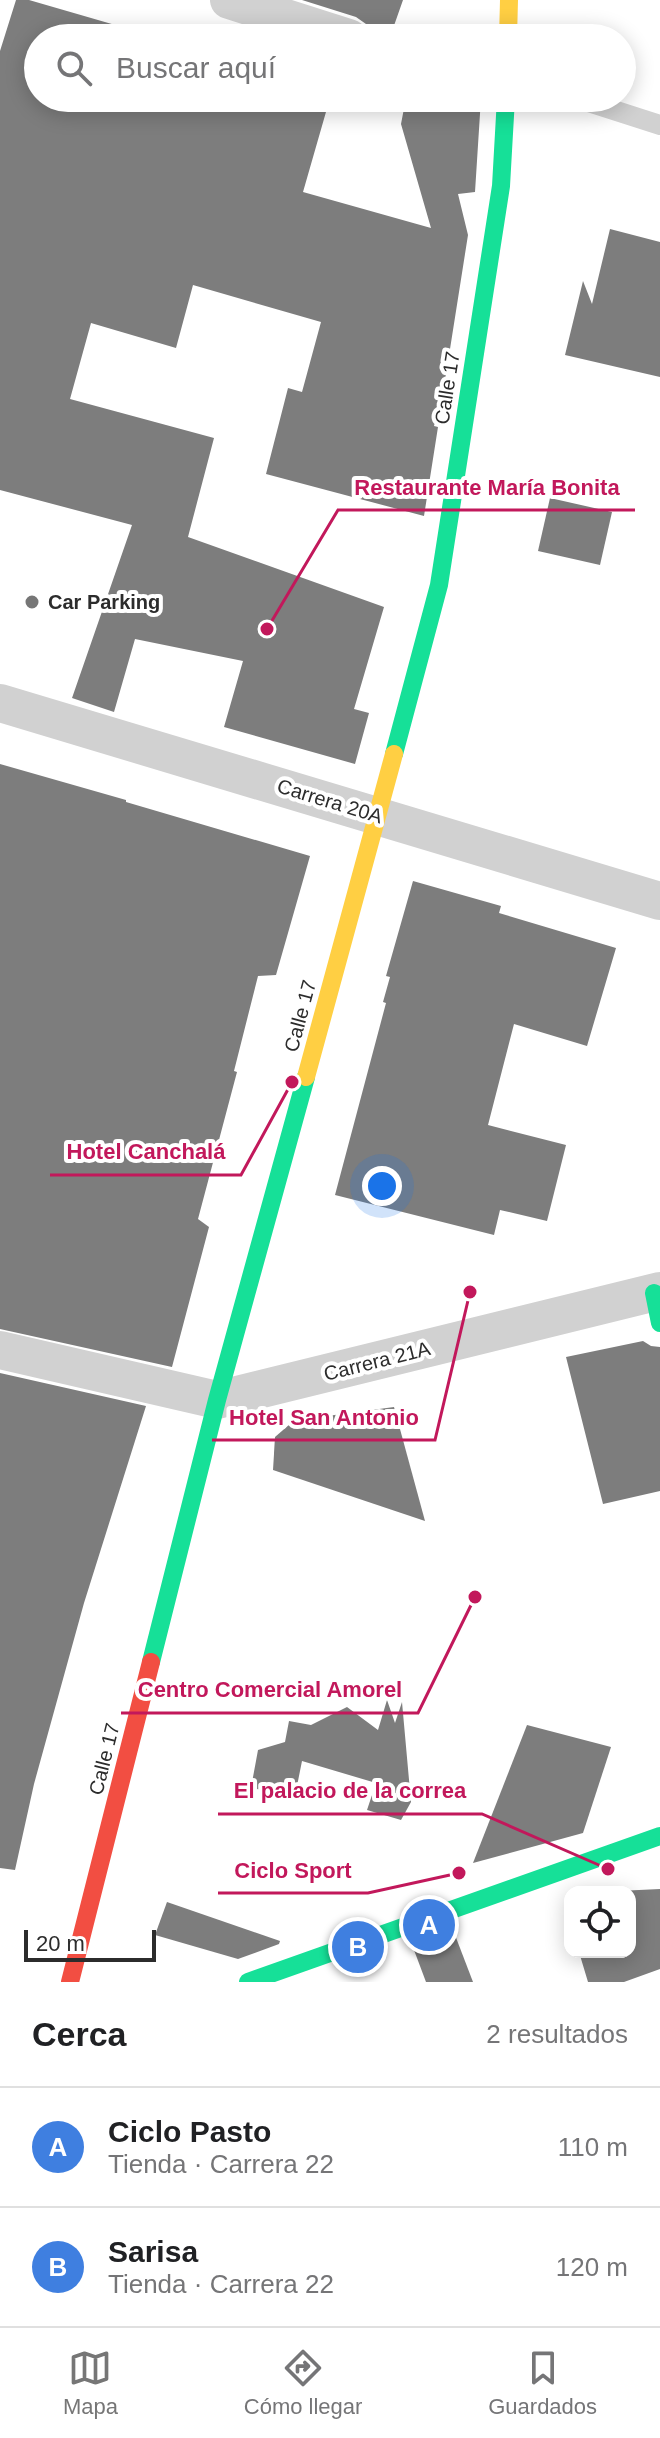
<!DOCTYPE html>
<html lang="es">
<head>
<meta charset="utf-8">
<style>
  :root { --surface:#fff; --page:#f6f6f6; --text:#202124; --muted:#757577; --line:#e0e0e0; --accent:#767676 }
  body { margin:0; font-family:Helvetica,sans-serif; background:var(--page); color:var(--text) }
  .controls { position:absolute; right:24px; bottom:24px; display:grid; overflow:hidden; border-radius:16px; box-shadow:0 4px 20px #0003 }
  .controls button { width:72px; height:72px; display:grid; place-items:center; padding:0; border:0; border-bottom:2px solid var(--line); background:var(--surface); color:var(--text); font:40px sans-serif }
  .scale { position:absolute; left:24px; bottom:20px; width:132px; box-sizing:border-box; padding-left:8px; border:4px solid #2c2c2c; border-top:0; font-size:22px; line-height:28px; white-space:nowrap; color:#2c2c2c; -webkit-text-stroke:6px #fff; paint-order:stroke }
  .you { position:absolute; left:382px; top:1186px; width:28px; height:28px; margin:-20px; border:6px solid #fff; border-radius:50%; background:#1a73e8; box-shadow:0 0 0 12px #1a73e833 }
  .badge { display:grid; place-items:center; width:52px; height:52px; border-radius:50%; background:var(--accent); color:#fff; font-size:26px; font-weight:700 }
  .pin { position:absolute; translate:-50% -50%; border:4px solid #fff; box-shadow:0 2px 8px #0006 }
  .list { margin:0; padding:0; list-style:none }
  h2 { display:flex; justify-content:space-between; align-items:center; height:104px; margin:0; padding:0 32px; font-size:34px }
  h2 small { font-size:26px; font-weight:400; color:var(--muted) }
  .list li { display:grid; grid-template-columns:52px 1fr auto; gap:24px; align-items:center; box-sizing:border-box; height:120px; padding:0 32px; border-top:2px solid var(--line) }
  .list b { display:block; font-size:30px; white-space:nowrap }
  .list p { margin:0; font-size:26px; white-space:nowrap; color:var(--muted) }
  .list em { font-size:26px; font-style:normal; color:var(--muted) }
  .icon { flex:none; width:44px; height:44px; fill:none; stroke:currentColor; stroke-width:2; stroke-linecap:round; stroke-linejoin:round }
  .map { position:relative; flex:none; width:660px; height:1982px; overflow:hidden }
  .search { position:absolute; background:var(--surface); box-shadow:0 4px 20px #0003; left:24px; right:24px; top:24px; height:88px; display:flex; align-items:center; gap:20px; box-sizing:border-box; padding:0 28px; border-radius:44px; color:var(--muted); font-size:30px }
  .sheet { height:344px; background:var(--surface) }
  nav { display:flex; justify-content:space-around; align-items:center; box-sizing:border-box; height:112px; border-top:2px solid var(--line); background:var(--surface); font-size:22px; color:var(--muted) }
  nav a { display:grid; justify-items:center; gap:4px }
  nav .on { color:var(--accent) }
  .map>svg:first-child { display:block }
  .building { fill:#7d7d7d }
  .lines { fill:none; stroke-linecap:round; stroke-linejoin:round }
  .lane { stroke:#d1d1d1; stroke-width:20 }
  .street { stroke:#d1d1d1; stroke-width:38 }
  .fast { stroke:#16e098; stroke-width:18 }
  .slow { stroke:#ffcf43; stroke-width:18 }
  .jam { stroke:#f24e42; stroke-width:18 }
  .poi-dot { fill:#767676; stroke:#fff; stroke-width:3 }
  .labels { text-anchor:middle; stroke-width:8; stroke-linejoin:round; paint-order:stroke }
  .street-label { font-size:20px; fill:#2c2c2c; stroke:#fff }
  .poi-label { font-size:20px; font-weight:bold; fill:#2c2c2c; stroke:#fff; text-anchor:start }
  .leader { fill:none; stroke:#c2185b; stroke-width:3 }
  .callout-dot { fill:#c2185b; stroke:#fff; stroke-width:3 }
  .callout-label { font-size:22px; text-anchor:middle; font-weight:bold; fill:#c2185b; stroke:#fff; stroke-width:8; stroke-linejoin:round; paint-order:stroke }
</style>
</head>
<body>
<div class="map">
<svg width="660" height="1982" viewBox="0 0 660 1982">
  <rect width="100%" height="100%" fill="#fff"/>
  <g class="building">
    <path d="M 16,0 L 29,0 L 160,38 L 38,38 L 38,98 L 330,98 L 303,192 L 431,228 L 401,124 L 406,98 L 481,98 L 475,192 L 458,194 L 468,235 L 444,387 L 434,426 L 438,427 L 424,516 L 266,474 L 288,388 L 302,392 L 321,322 L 193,285 L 176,348 L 91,323 L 70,399 L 214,438 L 188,537 L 384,607 L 354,709 L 369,713 L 355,764 L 224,727 L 243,661 L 135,639 L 114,712 L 72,698 L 132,525 L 0,490 L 0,51 Z"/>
    <path d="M 302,0 L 403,0 L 390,37 L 371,34 L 366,24 L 356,17 Z"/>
    <path d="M 610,229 L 660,242 L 660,377 L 565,355 L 583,281 L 592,304 Z"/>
    <path d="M 550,498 L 612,512 L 600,565 L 538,551 Z"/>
    <path d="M 0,764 L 126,800 L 126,802 L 310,856 L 276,975 L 258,976 L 234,1071 L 237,1072 L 198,1219 L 209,1227 L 172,1367 L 0,1329 Z"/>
    <path d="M 413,881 L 501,906 L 499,913 L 616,948 L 587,1046 L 514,1024 L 488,1125 L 566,1145 L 547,1221 L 500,1210 L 494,1235 L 335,1195 L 386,1003 L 383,1002 L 390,977 L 386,976 Z"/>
    <path d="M 643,1341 L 651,1346 L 660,1347 L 660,1491 L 603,1504 L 566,1357 Z"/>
    <path d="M 0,1373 L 146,1406 L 84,1603 L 34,1784 L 15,1870 L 0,1868 Z"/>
    <path d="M 394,1407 L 425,1521 L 273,1470 L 275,1437 L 290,1424 L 327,1416 Z"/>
    <path d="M 387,1700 L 395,1723 L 402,1702 L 411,1802 L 401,1820 L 367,1810 L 376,1783 L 302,1761 L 295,1796 L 251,1788 L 258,1750 L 285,1742 L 289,1721 L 311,1725 L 347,1707 L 378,1730 Z"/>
    <path d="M 527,1725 L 611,1747 L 583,1833 L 473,1863 Z"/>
    <path d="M 660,1889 L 660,1969 L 624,1982 L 588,1982 L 579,1952 L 630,1952 L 630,1892 L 597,1892 Z"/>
    <path d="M 167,1902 L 280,1941 L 279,1944 L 238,1959 L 155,1935 Z"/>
    <path d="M 455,1935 L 473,1982 L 426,1982 L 414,1950 Z"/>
  </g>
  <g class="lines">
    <path class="lane" d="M 576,98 L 660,125"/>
    <g class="street">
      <path d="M 229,0 L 349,38"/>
      <path d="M 0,703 L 660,901"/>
      <path d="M 0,1350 L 217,1400 L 660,1291"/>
    </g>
    <g class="fast">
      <path d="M 394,754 L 439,585 L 501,186 L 506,98"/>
      <path d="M 654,1293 L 660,1323"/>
      <path d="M 151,1662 L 217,1400 L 306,1077"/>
      <path d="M 248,1982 L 660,1836"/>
    </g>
    <g class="slow">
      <path d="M 508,38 L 509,0"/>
      <path d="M 306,1077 L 394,754"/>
    </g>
    <path class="jam" d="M 70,1982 L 151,1662"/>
  </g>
  <circle class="poi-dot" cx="32" cy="602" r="8"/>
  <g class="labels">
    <g class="street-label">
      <text transform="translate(447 388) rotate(-81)" y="7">Calle 17</text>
      <text transform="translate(330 801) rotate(17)" y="7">Carrera 20A</text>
      <text transform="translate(300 1016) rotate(-75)" y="7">Calle 17</text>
      <text transform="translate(377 1361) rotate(-14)" y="7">Carrera 21A</text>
      <text transform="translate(104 1759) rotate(-76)" y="7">Calle 17</text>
    </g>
    <g class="poi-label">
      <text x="48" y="609">Car Parking</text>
    </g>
  </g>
  <path class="leader" d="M267 629L338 510H635M292 1082L241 1175H50M470 1292L435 1440H212M475 1597L418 1713H121M608 1869L482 1814H218M459 1873L368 1893H218"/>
  <g class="callout-dot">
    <circle cx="267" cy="629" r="8"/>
    <circle cx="292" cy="1082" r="8"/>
    <circle cx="470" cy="1292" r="8"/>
    <circle cx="475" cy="1597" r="8"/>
    <circle cx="608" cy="1869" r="8"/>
    <circle cx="459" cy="1873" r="8"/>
  </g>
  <g class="callout-label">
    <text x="487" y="495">Restaurante María Bonita</text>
    <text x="146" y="1159">Hotel Canchalá</text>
    <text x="324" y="1425">Hotel San Antonio</text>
    <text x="270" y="1697">Centro Comercial Amorel</text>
    <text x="350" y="1798">El palacio de la correa</text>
    <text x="293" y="1878">Ciclo Sport</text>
  </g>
</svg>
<div class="controls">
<button><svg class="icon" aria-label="locate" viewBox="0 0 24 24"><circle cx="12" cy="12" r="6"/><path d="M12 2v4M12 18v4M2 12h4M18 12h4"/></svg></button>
</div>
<div class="scale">20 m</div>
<div class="you"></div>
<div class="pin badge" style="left:429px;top:1925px;background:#3f7fe0">A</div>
<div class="pin badge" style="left:358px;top:1947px;background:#3f7fe0">B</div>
<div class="search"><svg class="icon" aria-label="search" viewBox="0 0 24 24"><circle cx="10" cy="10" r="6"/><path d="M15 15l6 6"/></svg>Buscar aquí</div>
</div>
<section class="sheet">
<h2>Cerca<small>2 resultados</small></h2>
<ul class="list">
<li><span class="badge" style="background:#3f7fe0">A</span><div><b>Ciclo Pasto</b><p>Tienda · Carrera 22</p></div><em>110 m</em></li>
<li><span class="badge" style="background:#3f7fe0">B</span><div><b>Sarisa</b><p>Tienda · Carrera 22</p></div><em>120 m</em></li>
</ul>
</section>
<nav>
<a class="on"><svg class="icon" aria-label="map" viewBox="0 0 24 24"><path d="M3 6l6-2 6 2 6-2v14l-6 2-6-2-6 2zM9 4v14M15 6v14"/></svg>Mapa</a>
<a><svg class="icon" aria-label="directions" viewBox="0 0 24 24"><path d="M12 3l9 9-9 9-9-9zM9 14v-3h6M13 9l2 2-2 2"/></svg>Cómo llegar</a>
<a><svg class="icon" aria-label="saved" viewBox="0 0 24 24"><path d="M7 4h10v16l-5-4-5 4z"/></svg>Guardados</a>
</nav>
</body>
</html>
